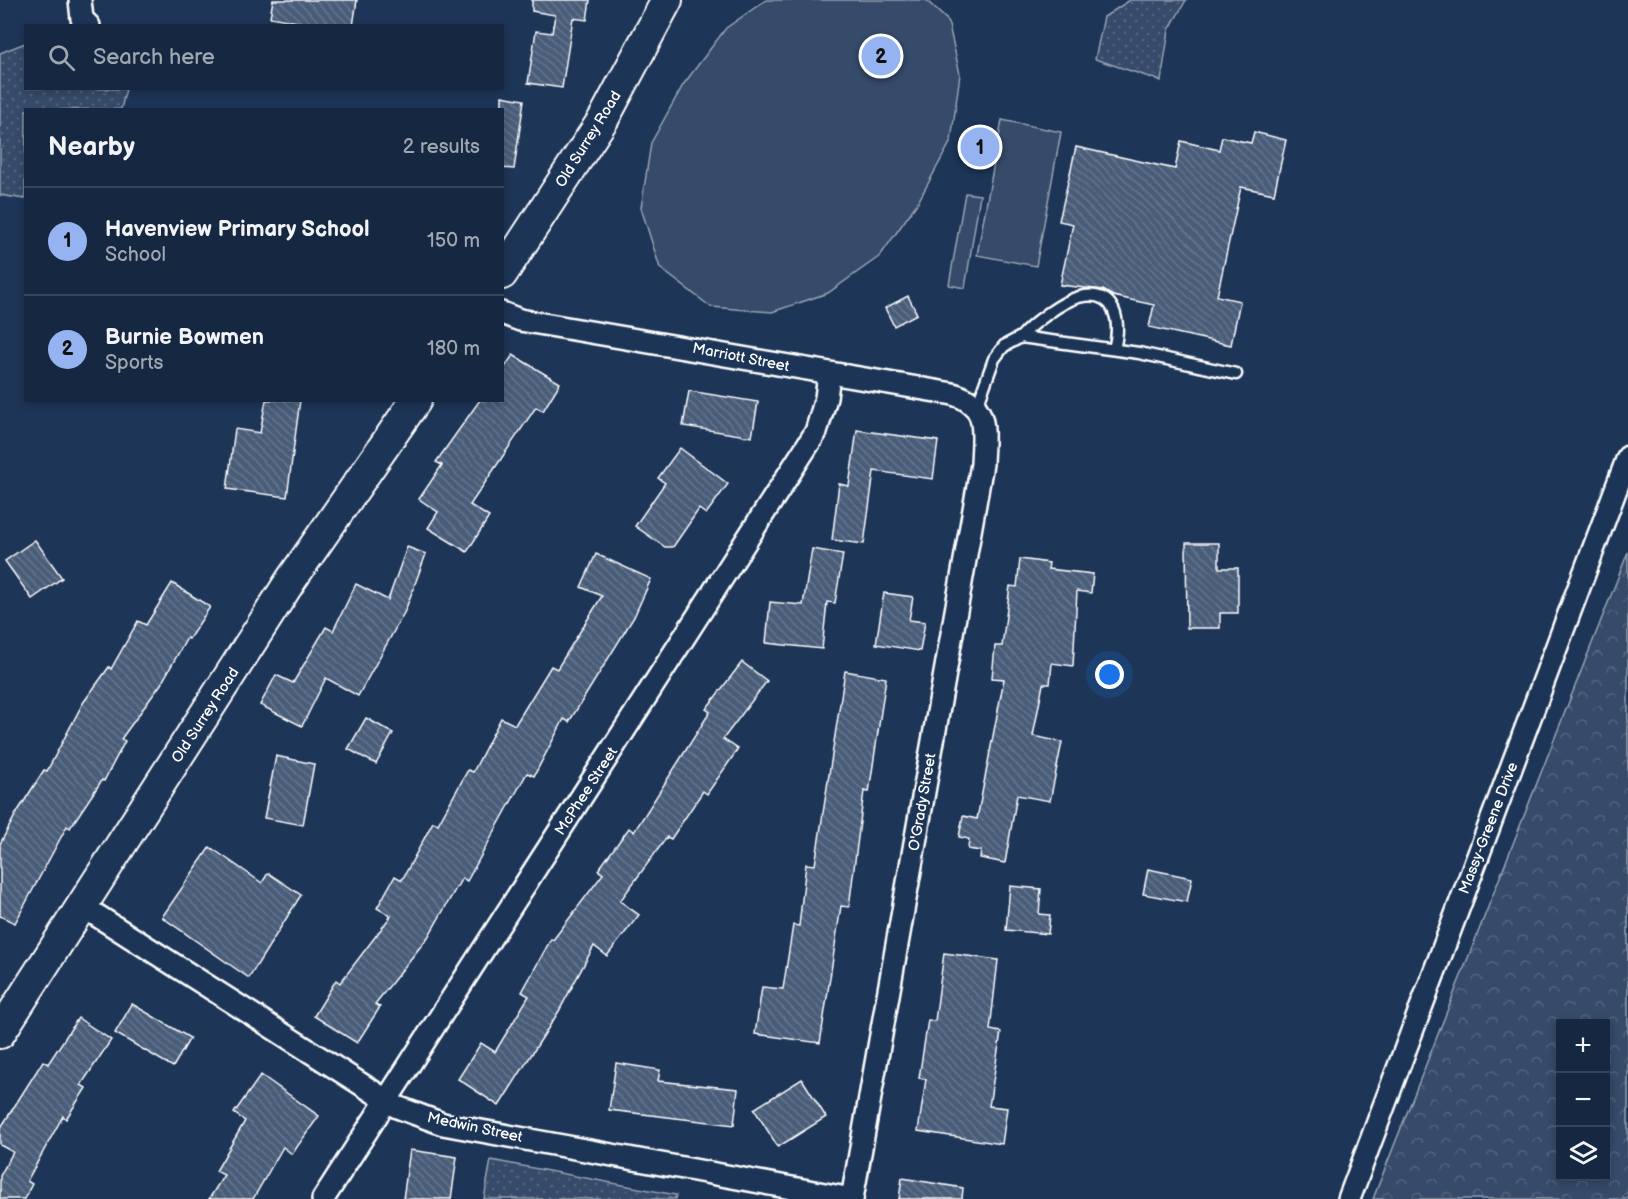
<!DOCTYPE html>
<html lang="en">
<head>
<meta charset="utf-8">
<style>
  :root { --surface:#162841; --page:#23344c; --text:#f1f3f6; --muted:#9ea6b1; --line:#35445a; --accent:#95b2f1 }
  body { margin:0; font-family:"Balsamiq Sans",sans-serif; background:var(--page); color:var(--text) }
  .controls { position:absolute; right:18px; bottom:18px; display:grid; overflow:hidden; border-radius:0px; box-shadow:0 3px 9px #0003 }
  .controls button { width:54px; height:54px; display:grid; place-items:center; padding:0; border:0; border-bottom:2px solid var(--line); background:var(--surface); color:var(--text); font:30px sans-serif }
  .you { position:absolute; left:1110px; top:675px; width:21px; height:21px; margin:-15px; border:4px solid #fff; border-radius:50%; background:#1a73e8; box-shadow:0 0 0 9px #1a73e833 }
  .badge { display:grid; place-items:center; width:39px; height:39px; border-radius:50%; background:var(--accent); color:#111; font-size:20px; font-weight:700 }
  .pin { position:absolute; translate:-50% -50%; border:3px solid #fff; box-shadow:0 2px 6px #0006 }
  .list { margin:0; padding:0; list-style:none }
  h2 { display:flex; justify-content:space-between; align-items:center; height:78px; margin:0; padding:0 24px; font-size:26px }
  h2 small { font-size:20px; font-weight:400; color:var(--muted) }
  .list li { display:grid; grid-template-columns:39px 1fr auto; gap:18px; align-items:center; box-sizing:border-box; height:108px; padding:0 24px; border-top:2px solid var(--line) }
  .list b { display:block; font-size:22px; white-space:nowrap }
  .list p { margin:0; font-size:20px; white-space:nowrap; color:var(--muted) }
  .list em { font-size:20px; font-style:normal; color:var(--muted) }
  .icon { flex:none; width:33px; height:33px; fill:none; stroke:currentColor; stroke-width:2; stroke-linecap:round; stroke-linejoin:round }
  .map { position:relative; flex:none; width:1628px; height:1199px; overflow:hidden }
  .search { position:absolute; background:var(--surface); box-shadow:0 3px 9px #0003; left:24px; top:24px; width:480px; height:66px; display:flex; align-items:center; gap:15px; box-sizing:border-box; padding:0 21px; border-radius:0px; color:var(--muted); font-size:22px }
  .panel { position:absolute; background:var(--surface); box-shadow:0 3px 9px #0003; left:24px; top:108px; width:480px; height:294px; border-radius:0px }
  .map>svg:first-child { display:block }
  .green { fill:url(#green-dots); stroke:#9aa5b4; stroke-width:1.5 }
  .forest { fill:url(#forest-crowns); stroke:#9aa5b4; stroke-width:1.5; fill-rule:evenodd }
  .pitch { fill:#364b69; stroke:#9aa5b4; stroke-width:1.5 }
  .building { fill:url(#building-back-hatch); stroke:#fff; stroke-width:1.5 }
  .lines { fill:none; stroke-linecap:round; stroke-linejoin:round }
  .lane-casing { stroke:#fff; stroke-width:15 }
  .street-casing { stroke:#fff; stroke-width:26 }
  .secondary-casing { stroke:#fff; stroke-width:34 }
  .lane { stroke:#1d3557; stroke-width:10 }
  .street { stroke:#1d3557; stroke-width:21 }
  .secondary { stroke:#1d3557; stroke-width:30 }
  .labels { text-anchor:middle; stroke-width:4.5; stroke-linejoin:round; paint-order:stroke }
  .street-label { font-size:15px; fill:#fff; stroke:#1d3557 }
</style>
</head>
<body>
<div class="map">
<svg width="1628" height="1199" viewBox="0 0 1628 1199">
  <defs>
    <pattern id="green-dots" width="8" height="8" patternUnits="userSpaceOnUse" patternTransform="scale(1.5)"><rect width="8" height="8" fill="#364b69"/><path d="M2 2h.1M6 6h.1" fill="none" stroke="#546680" stroke-width="1.8" stroke-linecap="round"/></pattern>
    <pattern id="forest-crowns" width="20" height="18" patternUnits="userSpaceOnUse" patternTransform="scale(1.5)"><rect width="20" height="18" fill="#364b69"/><path d="M2 6a3 3 0 1 1 6 0M12 15a3 3 0 1 1 6 0" fill="none" stroke="#546680"/></pattern>
    <pattern id="building-back-hatch" width="6" height="6" patternUnits="userSpaceOnUse" patternTransform="scale(1.5)"><rect width="6" height="6" fill="#4a5d79"/><path d="M-1 5l2 2M0 0l6 6M5-1l2 2" fill="none" stroke="#65758d"/></pattern>
  </defs>
  <rect width="100%" height="100%" fill="#1d3557"/>
  <filter id="ink" filterUnits="userSpaceOnUse"><feTurbulence type="fractalNoise" baseFrequency=".0167" numOctaves="2"/><feDisplacementMap in="SourceGraphic" scale="12" xChannelSelector="R" yChannelSelector="G"/><feConvolveMatrix kernelMatrix="1 2 1 2 8 2 1 2 1" color-interpolation-filters="sRGB"/></filter>
  <g filter="url(#ink)">
    <g class="green">
      <path d="M 1130,0 L 1186,0 L 1169,30 L 1161,81 L 1095,59 L 1104,17 Z"/>
      <path d="M 25,43 L 26,88 L 126,89 L 121,109 L 26,110 L 25,199 L 0,195 L 0,53 Z"/>
      <path d="M 491,1160 L 676,1195 L 675,1199 L 484,1199 Z"/>
    </g>
    <path class="forest" d="M 1628,552 L 1628,1199 L 1373,1199 ZM 1560,1024 L 1606,1024 L 1606,1176 L 1560,1176 Z"/>
    <g class="pitch">
      <path d="M 766,0 L 926,0 L 948,21 L 960,74 L 951,141 L 918,202 L 880,256 L 828,293 L 772,312 L 711,307 L 660,268 L 641,208 L 651,143 L 683,85 L 726,28 Z"/>
      <path d="M 1002,120 L 1061,132 L 1036,266 L 977,255 Z"/>
      <path d="M 965,193 L 980,195 L 965,288 L 949,285 Z"/>
    </g>
    <g class="building">
      <path d="M 273,0 L 357,0 L 353,26 L 320,26 L 270,17 Z"/>
      <path d="M 532,0 L 590,0 L 587,20 L 573,18 L 562,88 L 528,83 L 536,31 L 552,33 L 555,15 L 532,11 Z"/>
      <path d="M 502,96 L 524,100 L 514,169 L 502,168 Z"/>
      <path d="M 1254,132 L 1286,140 L 1274,194 L 1241,187 L 1217,296 L 1240,301 L 1231,345 L 1149,327 L 1154,305 L 1113,296 L 1103,290 L 1060,285 L 1073,224 L 1059,221 L 1076,147 L 1175,169 L 1181,141 L 1219,150 L 1222,137 L 1251,143 Z"/>
      <path d="M 908,296 L 917,314 L 894,326 L 885,308 Z"/>
      <path d="M 513,355 L 560,383 L 543,411 L 536,407 L 470,505 L 489,517 L 467,552 L 428,528 L 438,512 L 419,499 L 442,465 L 436,462 L 480,400 L 502,400 L 502,371 Z"/>
      <path d="M 689,391 L 758,402 L 752,437 L 683,426 Z"/>
      <path d="M 266,400 L 300,400 L 287,497 L 227,489 L 235,429 L 260,433 Z"/>
      <path d="M 857,430 L 938,441 L 933,479 L 874,471 L 864,544 L 832,540 L 839,484 L 849,486 Z"/>
      <path d="M 680,448 L 728,484 L 706,514 L 699,509 L 673,547 L 665,547 L 635,526 L 665,483 L 658,478 Z"/>
      <path d="M 35,540 L 62,578 L 32,599 L 5,561 Z"/>
      <path d="M 1186,543 L 1219,543 L 1219,568 L 1238,568 L 1238,613 L 1220,613 L 1220,628 L 1187,628 Z"/>
      <path d="M 407,547 L 426,554 L 405,611 L 358,696 L 326,678 L 302,726 L 260,705 L 276,675 L 293,683 L 326,627 L 333,631 L 356,584 L 388,600 Z"/>
      <path d="M 812,549 L 843,554 L 835,603 L 827,602 L 822,649 L 766,643 L 770,602 L 803,605 Z"/>
      <path d="M 596,554 L 651,579 L 634,617 L 569,722 L 564,719 L 534,776 L 527,773 L 467,881 L 462,878 L 428,937 L 375,1004 L 380,1007 L 357,1043 L 314,1016 L 336,980 L 340,983 L 391,916 L 377,908 L 395,876 L 402,880 L 433,822 L 438,824 L 468,770 L 473,772 L 501,718 L 515,725 L 551,666 L 557,669 L 602,596 L 581,587 Z"/>
      <path d="M 1020,559 L 1049,563 L 1048,569 L 1093,574 L 1091,593 L 1077,591 L 1073,666 L 1052,663 L 1050,684 L 1043,684 L 1033,736 L 1062,742 L 1050,801 L 1017,795 L 1005,863 L 980,858 L 981,851 L 968,849 L 969,839 L 959,837 L 963,816 L 977,819 L 1004,679 L 992,678 L 995,646 L 1002,646 L 1010,586 L 1017,587 Z"/>
      <path d="M 172,583 L 210,607 L 189,639 L 187,638 L 161,684 L 121,739 L 125,741 L 104,781 L 102,780 L 70,828 L 67,826 L 15,923 L 0,916 L 0,844 L 16,814 L 44,770 L 47,771 L 83,703 L 109,667 L 111,669 L 138,621 L 146,625 Z"/>
      <path d="M 884,593 L 913,597 L 909,620 L 925,622 L 920,651 L 876,644 Z"/>
      <path d="M 742,662 L 767,681 L 723,739 L 738,749 L 707,794 L 703,791 L 671,839 L 667,837 L 620,901 L 639,915 L 607,956 L 594,946 L 559,1011 L 499,1106 L 458,1079 L 481,1043 L 495,1052 L 529,996 L 522,992 L 551,939 L 553,940 L 603,874 L 598,870 L 629,828 L 634,832 L 710,712 L 706,709 Z"/>
      <path d="M 845,671 L 886,678 L 869,792 L 864,791 L 849,907 L 841,906 L 820,1043 L 755,1034 L 762,987 L 783,989 L 793,925 L 799,926 L 806,864 L 815,865 Z"/>
      <path d="M 366,718 L 393,733 L 376,764 L 348,749 Z"/>
      <path d="M 276,756 L 314,764 L 303,825 L 264,818 Z"/>
      <path d="M 210,847 L 262,883 L 268,873 L 301,895 L 249,978 L 162,917 Z"/>
      <path d="M 1148,869 L 1192,878 L 1187,902 L 1143,894 Z"/>
      <path d="M 1010,886 L 1041,889 L 1039,914 L 1050,915 L 1048,934 L 1006,930 Z"/>
      <path d="M 944,953 L 998,960 L 990,1030 L 1001,1032 L 989,1106 L 1007,1108 L 1002,1144 L 918,1131 L 926,1079 L 919,1078 L 928,1020 L 935,1021 Z"/>
      <path d="M 132,1004 L 190,1038 L 173,1067 L 115,1033 Z"/>
      <path d="M 78,1018 L 111,1040 L 81,1085 L 86,1088 L 66,1119 L 63,1116 L 27,1181 L 32,1184 L 24,1199 L 0,1199 L 0,1176 L 13,1152 L 0,1145 L 0,1129 L 43,1061 L 48,1064 Z"/>
      <path d="M 616,1063 L 660,1070 L 658,1081 L 738,1089 L 734,1125 L 609,1110 Z"/>
      <path d="M 261,1075 L 319,1116 L 292,1154 L 283,1147 L 253,1199 L 209,1199 L 224,1175 L 216,1171 L 245,1121 L 234,1113 Z"/>
      <path d="M 802,1079 L 826,1117 L 778,1147 L 754,1109 Z"/>
      <path d="M 410,1150 L 457,1157 L 451,1199 L 403,1199 Z"/>
      <path d="M 902,1178 L 963,1188 L 962,1199 L 899,1199 Z"/>
    </g>
    <g class="lines">
      <defs>
        <g id="lane">
          <path d="M 1021,337 C 1032,324 1062,301 1079,297 C 1117,288 1121,323 1114,349"/>
          <path d="M 977,406 L 994,359 L 1004,346 L 1021,337 L 1139,353 L 1236,374"/>
        </g>
        <g id="street">
          <path d="M 80,0 L 82,19 L 89,26"/>
          <path d="M 502,313 L 520,320 L 953,394 C 990,405 983,431 982,464 L 852,1199"/>
          <path d="M 82,906 L 397,1107 L 443,1124 L 852,1199"/>
          <path d="M 323,1199 L 816,432 L 826,398 L 829,374"/>
          <path d="M 1349,1199 L 1628,457"/>
        </g>
        <g id="secondary">
          <path d="M 502,274 L 604,118 L 667,0"/>
          <path d="M 0,1033 L 291,580 L 416,400"/>
        </g>
      </defs>
      <use href="#lane" class="lane-casing"/>
      <use href="#street" class="street-casing"/>
      <use href="#secondary" class="secondary-casing"/>
      <use href="#lane" class="lane"/>
      <use href="#street" class="street"/>
      <use href="#secondary" class="secondary"/>
    </g>
  </g>
  <g class="labels">
    <g class="street-label">
      <text transform="translate(588 139) rotate(-58)" y="5">Old Surrey Road</text>
      <text transform="translate(741 357) rotate(11)" y="5">Marriott Street</text>
      <text transform="translate(205 715) rotate(-57)" y="5">Old Surrey Road</text>
      <text transform="translate(586 791) rotate(-57)" y="5">McPhee Street</text>
      <text transform="translate(922 802) rotate(-80)" y="5">O'Grady Street</text>
      <text transform="translate(1488 828) rotate(-69)" y="5">Massy-Greene Drive</text>
      <text transform="translate(475 1127) rotate(12)" y="5">Medwin Street</text>
    </g>
  </g>
</svg>
<div class="controls">
<button>+</button>
<button>−</button>
<button><svg class="icon" aria-label="layers" viewBox="0 0 24 24"><path d="M12 4l9 5-9 5-9-5zM3 14l9 5 9-5"/></svg></button>
</div>
<div class="you"></div>
<div class="pin badge" style="left:980px;top:147px">1</div>
<div class="pin badge" style="left:881px;top:56px">2</div>
<div class="search"><svg class="icon" aria-label="search" viewBox="0 0 24 24"><circle cx="10" cy="10" r="6"/><path d="M15 15l6 6"/></svg>Search here</div>
<section class="panel">
<h2>Nearby<small>2 results</small></h2>
<ul class="list">
<li><span class="badge">1</span><div><b>Havenview Primary School</b><p>School</p></div><em>150 m</em></li>
<li><span class="badge">2</span><div><b>Burnie Bowmen</b><p>Sports</p></div><em>180 m</em></li>
</ul>
</section>
</div>
</body>
</html>
